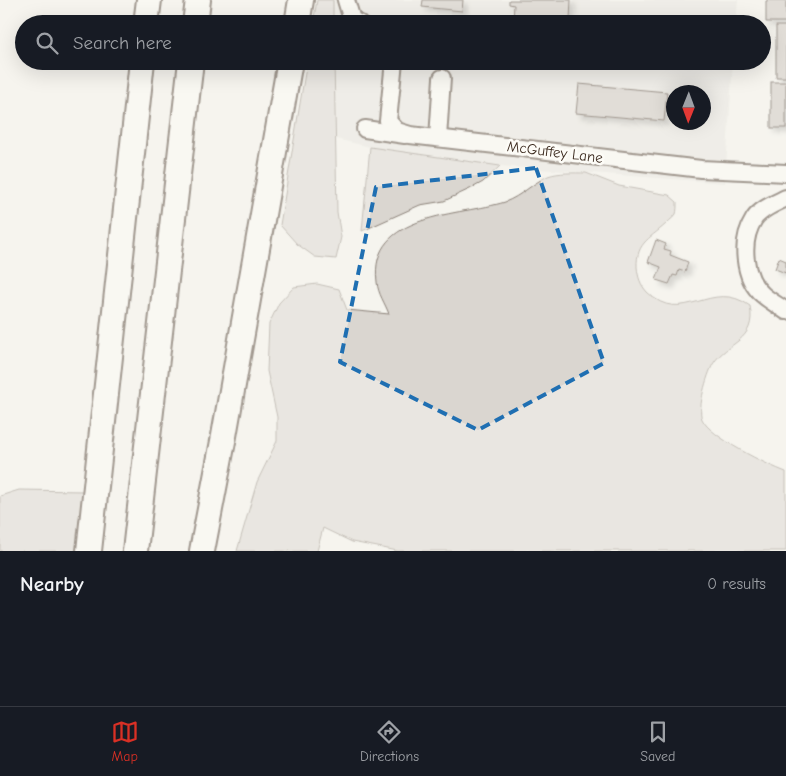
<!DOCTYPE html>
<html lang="en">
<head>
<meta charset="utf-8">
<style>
  :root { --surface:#171b24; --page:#242831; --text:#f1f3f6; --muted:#9ea1a6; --line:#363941; --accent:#d93025 }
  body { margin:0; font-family:"Comic Neue",sans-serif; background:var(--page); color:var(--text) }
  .compass { position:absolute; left:666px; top:85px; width:45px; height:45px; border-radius:50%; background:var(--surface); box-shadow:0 5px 20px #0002; rotate:181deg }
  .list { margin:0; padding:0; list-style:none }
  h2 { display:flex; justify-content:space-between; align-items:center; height:65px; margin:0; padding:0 20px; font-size:21px }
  h2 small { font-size:16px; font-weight:400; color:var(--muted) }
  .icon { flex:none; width:28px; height:28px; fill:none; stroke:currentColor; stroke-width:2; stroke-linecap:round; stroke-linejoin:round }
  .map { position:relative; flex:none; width:786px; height:551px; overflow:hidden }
  .search { position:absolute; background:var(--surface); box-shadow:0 5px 20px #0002; left:15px; right:15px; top:15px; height:55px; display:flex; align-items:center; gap:12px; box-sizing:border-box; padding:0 18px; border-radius:28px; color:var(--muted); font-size:19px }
  .sheet { height:155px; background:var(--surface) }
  nav { display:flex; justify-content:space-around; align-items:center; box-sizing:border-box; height:70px; border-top:1px solid var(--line); background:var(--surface); font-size:14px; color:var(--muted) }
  nav a { display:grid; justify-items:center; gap:2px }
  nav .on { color:var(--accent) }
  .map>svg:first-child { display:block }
  .built { fill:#e7e5df; fill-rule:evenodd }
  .green { fill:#dad6d0; stroke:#8a8077 }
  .building { fill:#c7c1bb; stroke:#3b2a1e; filter:url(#shadow) }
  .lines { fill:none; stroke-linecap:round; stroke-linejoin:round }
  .minor-casing { stroke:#3b2a1e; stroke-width:20 }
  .highway-casing { stroke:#3b2a1e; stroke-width:28 }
  .minor { stroke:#fdfcf7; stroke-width:16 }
  .highway { stroke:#fdfcf7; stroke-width:24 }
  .marked { fill:none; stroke:#1f6fb2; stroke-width:4; stroke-dasharray:10 6; stroke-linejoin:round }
  .labels { text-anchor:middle; stroke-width:5; stroke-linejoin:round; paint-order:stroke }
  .street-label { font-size:15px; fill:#3b2a1e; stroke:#fdfcf7 }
</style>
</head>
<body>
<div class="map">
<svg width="786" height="551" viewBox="0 0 786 551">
  <defs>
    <filter id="shadow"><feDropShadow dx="4.5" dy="4.5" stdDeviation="2.5" flood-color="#0004"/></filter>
  </defs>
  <rect width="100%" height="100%" fill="#f5f4ee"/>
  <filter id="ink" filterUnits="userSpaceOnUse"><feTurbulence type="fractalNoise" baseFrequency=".02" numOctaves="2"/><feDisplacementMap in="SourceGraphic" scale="10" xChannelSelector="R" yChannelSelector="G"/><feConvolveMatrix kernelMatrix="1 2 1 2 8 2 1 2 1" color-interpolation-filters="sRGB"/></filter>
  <g filter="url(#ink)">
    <g class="built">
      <path d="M 333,0 L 738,0 L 736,24 L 333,24 Z"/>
      <path d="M 334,61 L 733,61 L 725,183 L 500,166 L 370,147 L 336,139 ZM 674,92 L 704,92 L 704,122 L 674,122 Z"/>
    </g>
    <g class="green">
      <path d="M 317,0 L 333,0 L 333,24 L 313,24 Z"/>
      <path d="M 307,61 L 334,61 L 337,212 L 341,237 L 336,259 L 315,257 L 297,244 L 280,225 Z"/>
      <path d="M 370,147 L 500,166 L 483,182 L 472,188 L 444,201 L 420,205 L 362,231 Z"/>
      <path d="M 586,173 L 619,186 L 669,195 L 677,202 C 677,206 677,211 676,214 C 674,217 670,220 668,222 C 652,238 636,241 637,267 C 638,277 640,284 647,292 C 683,328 711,277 750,306 C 757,342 727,341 713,364 C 707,375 697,408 702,419 C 710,437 767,465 786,472 L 786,551 L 398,551 L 352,542 L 323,528 L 317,551 L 237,551 L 257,482 L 277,441 L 277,417 L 267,371 L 269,324 L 279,303 L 294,287 L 317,284 L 339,289 L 347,310 L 389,314 C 385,303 378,294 377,282 C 368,212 461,216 505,202 C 521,196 533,183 548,176 C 559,172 574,173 586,173 Z"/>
      <path d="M 19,490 L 83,491 L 77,551 L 0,551 L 0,496 Z"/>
    </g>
    <g class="building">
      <path d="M 423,0 L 463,0 L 462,11 L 422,7 Z"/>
      <path d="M 509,0 L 571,0 L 570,19 L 559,18 L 559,24 L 488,24 L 488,19 L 513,21 L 514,5 L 509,4 Z"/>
      <path d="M 770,0 L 786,0 L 786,22 L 766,22 L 766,1 Z"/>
      <rect x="776" y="26" width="10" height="51"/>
      <rect x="771" y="82" width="15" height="46"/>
      <path d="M 579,84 L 667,92 L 664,121 L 576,113 Z"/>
      <path d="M 656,240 L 666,244 L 664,249 L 671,251 L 670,255 L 688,262 L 685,272 L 679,270 L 677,276 L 673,275 L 669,284 L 656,280 L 661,267 L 648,262 Z"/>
      <path d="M 779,258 L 786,261 L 786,273 L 775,269 Z"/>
    </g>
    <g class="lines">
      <defs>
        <g id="minor">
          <path d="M 346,0 L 352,20 L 360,24"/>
          <path d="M 394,61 L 388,121 L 397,131 L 410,135 L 701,169 L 786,173"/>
          <path d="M 365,129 L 405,135"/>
          <path d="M 438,138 L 442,78"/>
          <path d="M 786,198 C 776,203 760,209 754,219 C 740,241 743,278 763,295 C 770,301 779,306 786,311"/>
        </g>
        <g id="highway">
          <path d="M 146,24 L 149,0"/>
          <path d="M 195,24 L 198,0"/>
          <path d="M 297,24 L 301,0"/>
          <path d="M 89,551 L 142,61"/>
          <path d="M 135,551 L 191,61"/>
          <path d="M 202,551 L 224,436 L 290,61"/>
        </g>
      </defs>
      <use href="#minor" class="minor-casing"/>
      <use href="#highway" class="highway-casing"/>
      <use href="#minor" class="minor"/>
      <use href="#highway" class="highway"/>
    </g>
  </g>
  <path d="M0 0H786V551H0ZM 536,168 L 604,363 L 478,430 L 340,362 L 376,187 Z" fill="#f5f4ee" fill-opacity=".55" fill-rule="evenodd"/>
  <path class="marked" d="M 536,168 L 604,363 L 478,430 L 340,362 L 376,187 Z"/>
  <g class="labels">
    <g class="street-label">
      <text transform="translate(555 152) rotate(7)" y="5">McGuffey Lane</text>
    </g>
  </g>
</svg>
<svg class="compass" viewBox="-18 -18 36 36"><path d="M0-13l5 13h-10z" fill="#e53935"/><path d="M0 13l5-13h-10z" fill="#9ea1a6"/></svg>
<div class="search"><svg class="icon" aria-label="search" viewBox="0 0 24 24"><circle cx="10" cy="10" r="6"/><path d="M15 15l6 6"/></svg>Search here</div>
</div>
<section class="sheet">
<h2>Nearby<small>0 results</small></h2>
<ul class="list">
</ul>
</section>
<nav>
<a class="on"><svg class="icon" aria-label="map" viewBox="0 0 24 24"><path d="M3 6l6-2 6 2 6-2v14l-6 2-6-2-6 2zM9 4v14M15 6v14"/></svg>Map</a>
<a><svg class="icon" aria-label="directions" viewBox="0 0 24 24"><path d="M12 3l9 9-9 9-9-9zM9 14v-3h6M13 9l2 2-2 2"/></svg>Directions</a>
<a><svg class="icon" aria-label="saved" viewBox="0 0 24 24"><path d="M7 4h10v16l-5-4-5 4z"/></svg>Saved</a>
</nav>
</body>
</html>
